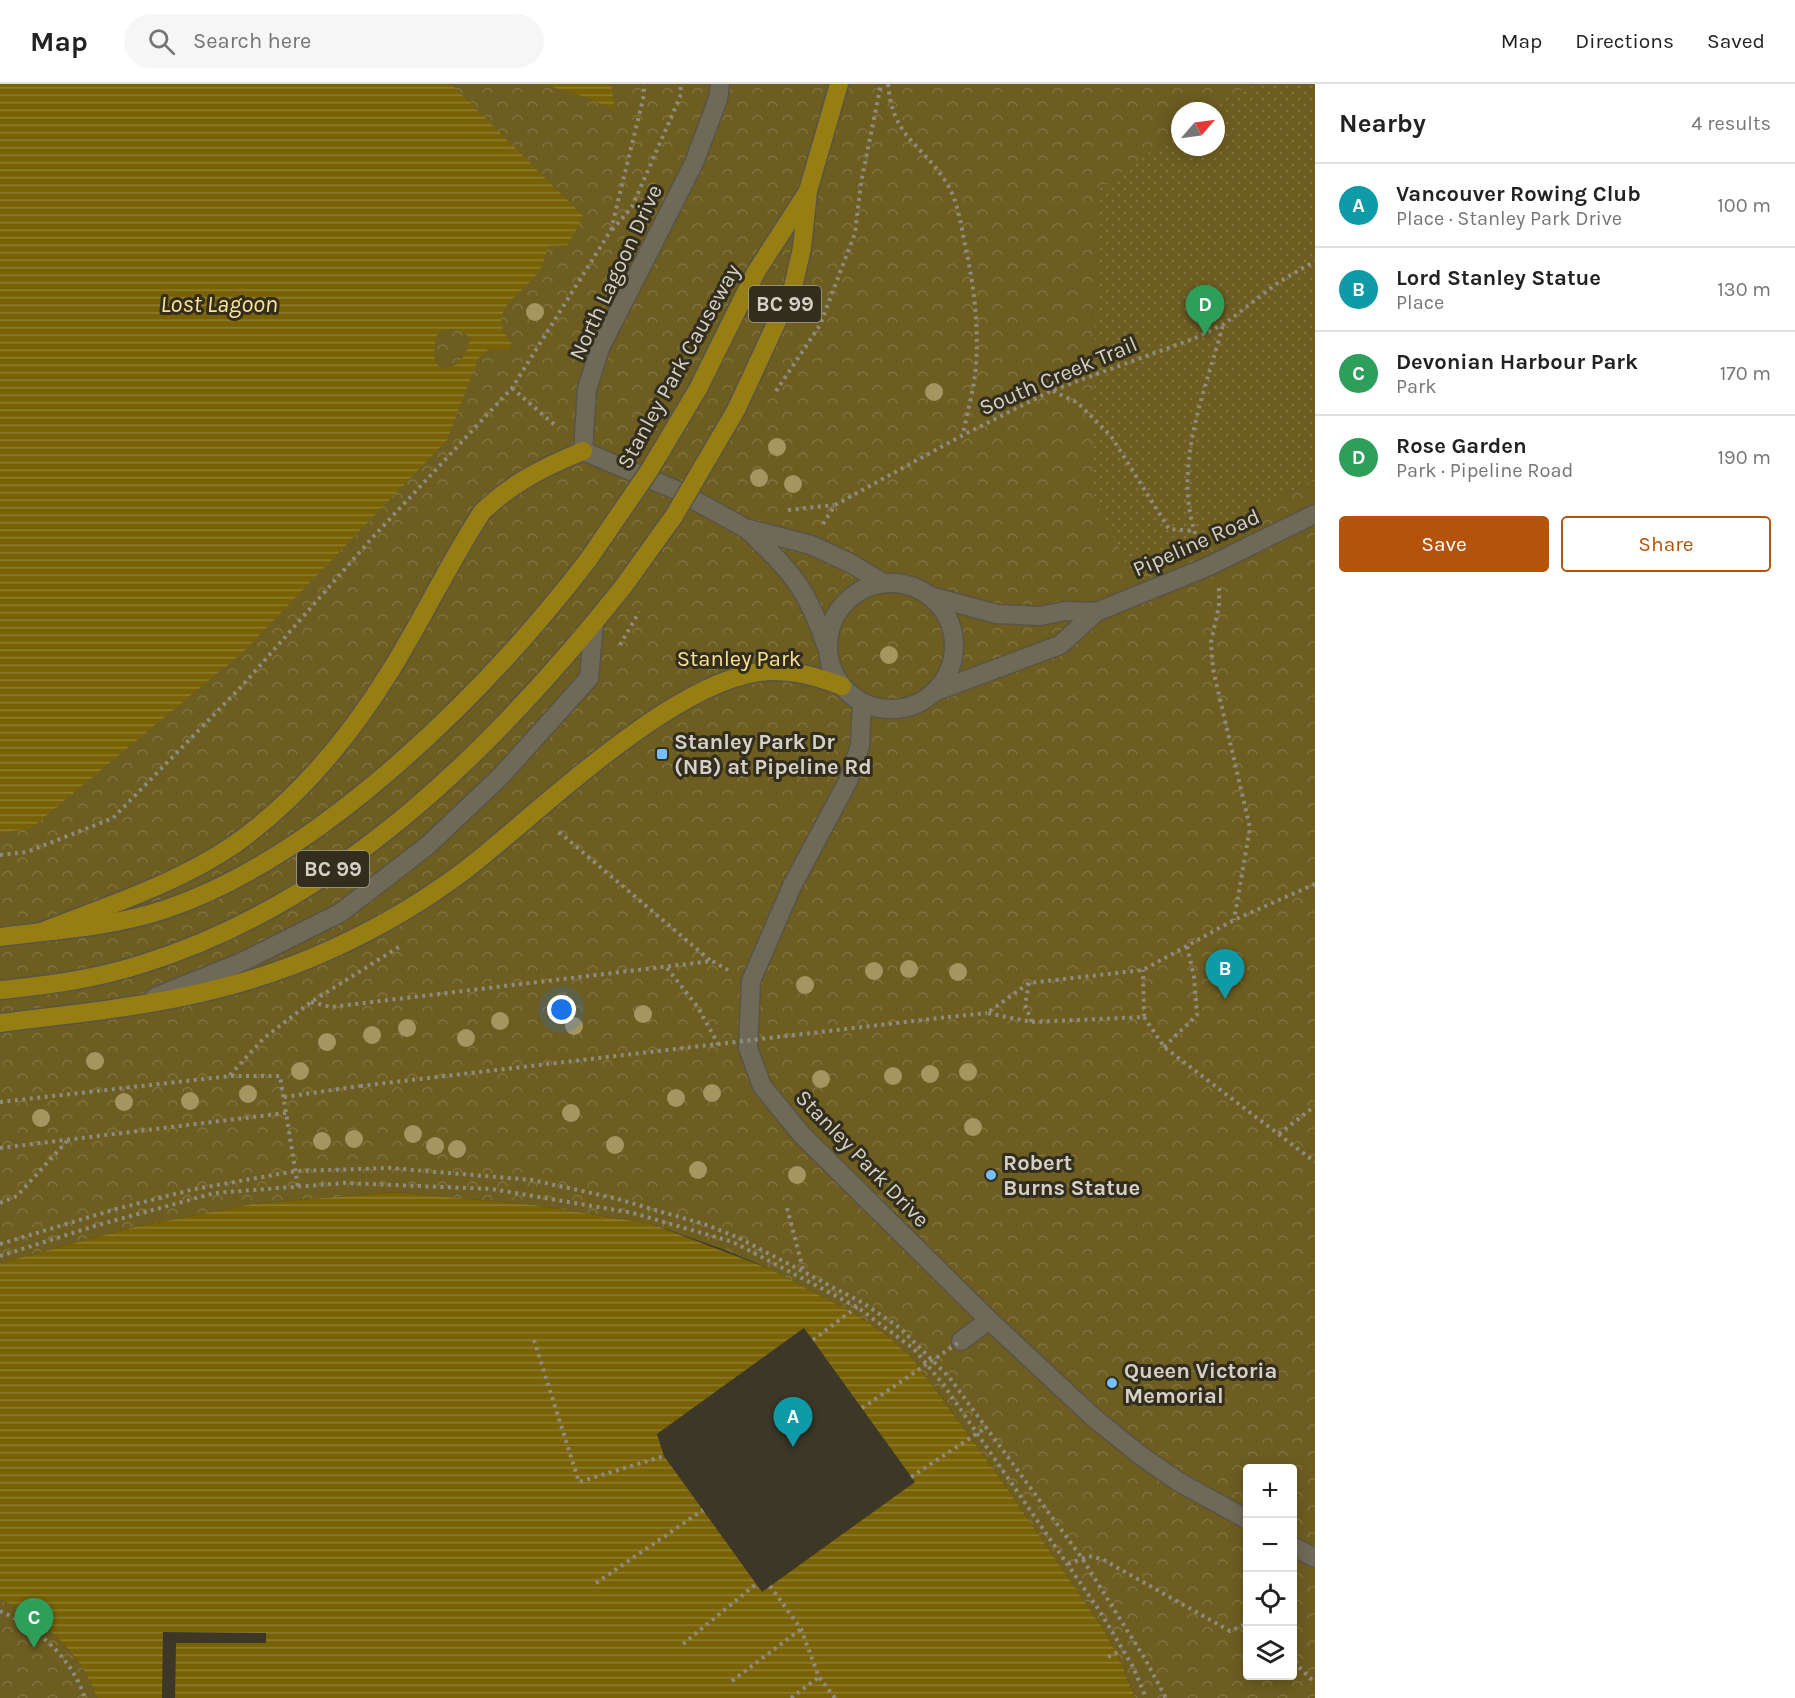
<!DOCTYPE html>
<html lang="en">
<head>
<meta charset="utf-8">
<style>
  :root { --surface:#fff; --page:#f6f6f6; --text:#222; --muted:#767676; --line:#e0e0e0; --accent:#b45309 }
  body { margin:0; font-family:Karla,sans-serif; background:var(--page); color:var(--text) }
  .controls { position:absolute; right:18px; bottom:18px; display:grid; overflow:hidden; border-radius:6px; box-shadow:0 3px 15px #0003 }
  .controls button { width:54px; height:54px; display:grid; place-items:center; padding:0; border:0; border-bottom:2px solid var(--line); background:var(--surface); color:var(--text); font:30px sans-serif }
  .compass { position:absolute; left:1171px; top:18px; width:54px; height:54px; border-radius:50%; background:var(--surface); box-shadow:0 3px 15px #0003; rotate:62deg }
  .you { position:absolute; left:562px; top:926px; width:21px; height:21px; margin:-15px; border:4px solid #fff; border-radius:50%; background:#1a73e8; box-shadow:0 0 0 9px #1a73e833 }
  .badge { display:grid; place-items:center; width:39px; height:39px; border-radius:50%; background:var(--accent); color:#fff; font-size:20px; font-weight:700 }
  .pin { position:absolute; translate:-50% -50px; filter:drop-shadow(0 2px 3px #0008) }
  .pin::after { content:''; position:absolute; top:32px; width:21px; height:18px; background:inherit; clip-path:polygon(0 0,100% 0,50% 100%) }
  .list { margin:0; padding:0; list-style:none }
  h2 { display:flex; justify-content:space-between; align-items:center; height:78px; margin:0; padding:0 24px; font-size:26px }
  h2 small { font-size:20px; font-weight:400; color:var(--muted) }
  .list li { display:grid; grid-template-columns:39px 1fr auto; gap:18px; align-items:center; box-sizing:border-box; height:84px; padding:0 24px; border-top:2px solid var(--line) }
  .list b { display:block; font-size:22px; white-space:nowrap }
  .list p { margin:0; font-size:20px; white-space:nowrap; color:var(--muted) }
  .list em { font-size:20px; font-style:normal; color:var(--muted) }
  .actions { display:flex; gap:12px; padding:18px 24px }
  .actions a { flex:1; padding:14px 0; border:2px solid var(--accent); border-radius:6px; text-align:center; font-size:21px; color:var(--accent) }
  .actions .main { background:var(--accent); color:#fff }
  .icon { flex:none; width:33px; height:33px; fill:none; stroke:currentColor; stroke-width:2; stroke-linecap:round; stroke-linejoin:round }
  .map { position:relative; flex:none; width:1315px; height:1614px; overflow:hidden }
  header { display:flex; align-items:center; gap:36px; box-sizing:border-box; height:84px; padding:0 30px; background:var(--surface); border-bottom:2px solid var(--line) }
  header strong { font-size:28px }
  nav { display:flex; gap:33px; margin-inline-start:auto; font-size:21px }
  .search { width:420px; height:54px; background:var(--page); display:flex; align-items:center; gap:15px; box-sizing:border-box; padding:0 21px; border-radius:33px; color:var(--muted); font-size:22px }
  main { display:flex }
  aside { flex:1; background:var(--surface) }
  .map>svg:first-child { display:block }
  .park { fill:url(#park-crowns); fill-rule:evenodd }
  .garden { fill:url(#garden-dots) }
  .water { fill:url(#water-rules); fill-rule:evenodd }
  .pier { fill:#3c3727 }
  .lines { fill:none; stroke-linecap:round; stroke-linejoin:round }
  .service-casing { stroke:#585446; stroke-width:21 }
  .tertiary-casing { stroke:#585446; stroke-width:21 }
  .trunk-casing { stroke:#585446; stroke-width:21 }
  .path { stroke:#8f8b7f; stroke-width:4; stroke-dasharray:3 4.5; stroke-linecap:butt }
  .service { stroke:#6f6a58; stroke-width:18 }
  .tertiary { stroke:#6f6a58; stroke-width:18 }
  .trunk { stroke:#967e12; stroke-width:18 }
  .trunk-bridge-casing { stroke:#585446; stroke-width:21; stroke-linecap:butt }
  .path-bridge { stroke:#8f8b7f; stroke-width:4; stroke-dasharray:3 4.5; stroke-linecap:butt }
  .trunk-bridge { stroke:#967e12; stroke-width:18 }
  .tree { fill:#a49561 }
  .poi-dot { fill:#78bff7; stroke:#322d1d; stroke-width:2 }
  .labels { text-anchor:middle; stroke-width:6; stroke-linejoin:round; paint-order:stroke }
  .shield { fill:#322d1d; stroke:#a3a094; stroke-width:1.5 }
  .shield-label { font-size:21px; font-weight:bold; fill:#d4d1c7 }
  .street-label { font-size:22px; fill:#d4d1c7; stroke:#322d1d }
  .park-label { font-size:22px; fill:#fae290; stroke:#322d1d }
  .poi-label { font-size:22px; font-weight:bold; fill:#d4d1c7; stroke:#322d1d; text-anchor:start }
  .water-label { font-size:24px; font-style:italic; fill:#fbe391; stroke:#322d1d }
</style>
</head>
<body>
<header>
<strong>Map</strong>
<div class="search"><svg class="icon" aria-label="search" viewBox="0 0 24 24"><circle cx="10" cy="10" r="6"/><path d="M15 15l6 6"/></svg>Search here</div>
<nav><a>Map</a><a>Directions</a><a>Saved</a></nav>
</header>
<main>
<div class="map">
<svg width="1315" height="1614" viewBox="0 0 1315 1614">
  <defs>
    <pattern id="park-crowns" width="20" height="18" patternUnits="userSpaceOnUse" patternTransform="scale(1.5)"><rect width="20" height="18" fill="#6d5d21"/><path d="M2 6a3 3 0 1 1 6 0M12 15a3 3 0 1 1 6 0" fill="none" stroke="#817340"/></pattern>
    <pattern id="garden-dots" width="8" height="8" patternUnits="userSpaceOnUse" patternTransform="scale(1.5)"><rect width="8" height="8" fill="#6d5d21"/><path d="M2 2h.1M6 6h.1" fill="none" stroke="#817340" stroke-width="1.8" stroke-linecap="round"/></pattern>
    <pattern id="water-rules" width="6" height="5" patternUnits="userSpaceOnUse" patternTransform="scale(1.5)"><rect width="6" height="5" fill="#786205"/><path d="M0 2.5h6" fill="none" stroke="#907f34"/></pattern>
  </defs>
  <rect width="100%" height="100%" fill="#3c3727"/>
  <g class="park">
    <path d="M 0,0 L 1315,0 L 1315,1614 L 1135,1614 L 1120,1576 L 1104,1546 L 1000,1394 L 913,1275 L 888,1252 L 855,1230 L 770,1185 L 725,1166 L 652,1140 L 534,1121 L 394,1108 L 252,1120 L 130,1144 L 0,1179 ZM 1180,27 L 1216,27 L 1216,63 L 1180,63 ZM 1248,1384 L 1292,1384 L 1292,1592 L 1248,1592 Z"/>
    <path d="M 0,1515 C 44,1537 80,1566 97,1614 L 0,1614 Z"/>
  </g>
  <path class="garden" d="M 1259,0 L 1315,0 L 1315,395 L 1129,486 L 1092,408 L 1098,106 L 1180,46 L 1180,63 L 1216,63 L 1216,27 L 1205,27 L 1224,13 Z"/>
  <g class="water">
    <path d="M 0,0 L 451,0 L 583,132 L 568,161 L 548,162 C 546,169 544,178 540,185 C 524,212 482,224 512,260 L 508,265 L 489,265 L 478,275 L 447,356 L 243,568 L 31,744 L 0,749 ZM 451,245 L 464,248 L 470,254 C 466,271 462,282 443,285 C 430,278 434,260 438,248 Z"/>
    <path d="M 542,0 L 611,0 L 615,26 L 586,13 Z"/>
    <path d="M 394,1108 L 534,1121 L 652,1140 L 770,1185 L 855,1230 L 888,1252 L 913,1275 L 1000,1394 L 1104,1546 L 1120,1576 L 1135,1614 L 97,1614 C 80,1566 44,1537 0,1515 L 0,1179 L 130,1144 L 252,1120 Z"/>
  </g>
  <g class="pier">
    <path d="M 804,1244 L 915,1398 L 762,1508 L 664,1372 L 657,1350 Z"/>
    <path d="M 163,1548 L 266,1549 L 266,1559 L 176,1559 L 175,1614 L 162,1614 Z"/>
  </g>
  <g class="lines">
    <defs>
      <g id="service">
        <path d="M 155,913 L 242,878 L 340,829 L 427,762 L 500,693 L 589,594 L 594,540"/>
        <path d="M 961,1257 L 989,1236"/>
      </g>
      <g id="tertiary">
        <path d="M 720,0 L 718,15 L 694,79 L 600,264 L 587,305 L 583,367 L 676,406 L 745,444 L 811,461 L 850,479 L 883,499"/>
        <path d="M 747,445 C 791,488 806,502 826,561"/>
        <circle cx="891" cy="562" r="63"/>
        <path d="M 930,512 L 997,530 L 1040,532 L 1065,527 L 1096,528"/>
        <path d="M 934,608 L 1060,561 L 1096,528 L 1207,483 L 1315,430"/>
        <path d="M 862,618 L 860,662 L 848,697 L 792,802 L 751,897 L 748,964 L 762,1002 L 802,1051 L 989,1236 L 1093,1333 L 1140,1371 L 1179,1398 L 1248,1436"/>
        <path d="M 1292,1462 L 1315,1474"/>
      </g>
      <g id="trunk">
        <path d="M 698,305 L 756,188 L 807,109"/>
        <path d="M 736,326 L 793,203 L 802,164 L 808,107 L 839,0"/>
        <path d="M 41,848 C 106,822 177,800 235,760 C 298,715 351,651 391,586 C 423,534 449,479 482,428 C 512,399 544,383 583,367"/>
        <path d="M 0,853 C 55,846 113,843 166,825 C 323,772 489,605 588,476"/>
        <path d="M 0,906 C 48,901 96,895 142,880 C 341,819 497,661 623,503"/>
        <path d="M 0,939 C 120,924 222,916 334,864 C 380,843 424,817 464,787 C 539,729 667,601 759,588 C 789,584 815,592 842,602"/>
      </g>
    </defs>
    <use href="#service" class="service-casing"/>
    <use href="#tertiary" class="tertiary-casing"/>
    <use href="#trunk" class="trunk-casing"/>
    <g class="path">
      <path d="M 888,0 C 893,53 918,57 944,95 C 957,114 960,135 964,156 C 974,200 980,246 975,292 C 972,311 967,331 963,350"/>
      <path d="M 612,146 L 632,123 L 680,13 L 681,0"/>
      <path d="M 512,304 L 556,342"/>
      <path d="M 776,307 L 820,241 L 855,149 L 861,99 L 881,0"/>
      <path d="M 1053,307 L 1078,319 L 1111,352 L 1169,445 L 1194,447"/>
      <path d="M 788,426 L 834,421"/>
      <path d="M 823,440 L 835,421 L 963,351 L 1053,306 L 1193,255 L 1224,240 L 1279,198 L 1315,177"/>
      <path d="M 1198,457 C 1170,387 1205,309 1223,241"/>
      <path d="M 1219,504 L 1219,522 L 1211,558 L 1213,585 L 1250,744 L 1234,836"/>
      <path d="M 620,561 L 639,528"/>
      <path d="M 559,748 L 711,877"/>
      <path d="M 0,771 L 27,768 L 113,734 L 242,602 L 373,453 L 512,304 L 611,146 L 644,11 L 644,0"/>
      <path d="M 667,884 L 697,922 L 721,965"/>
      <path d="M 1029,899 L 1025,921 L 1032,938 L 987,929 L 1029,899 L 1143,886 L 1234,836 L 1315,800"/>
      <path d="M 311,918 L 331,923 L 712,877 L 728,886"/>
      <path d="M 948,933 L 987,929"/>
      <path d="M 1144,933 L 1164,963 L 1315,1078"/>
      <path d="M 1032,938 L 1144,933 L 1143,886"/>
      <path d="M 1164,963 L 1197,931 L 1194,893 L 1187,862"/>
      <path d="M 230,991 L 264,954 L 311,918 L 402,861"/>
      <path d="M 284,1013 L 360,1002"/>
      <path d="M 0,1018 L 230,992 L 280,992 L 298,1103"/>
      <path d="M 1279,1050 L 1315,1022"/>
      <path d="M 0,1064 L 286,1029"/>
      <path d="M 0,1119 L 17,1112 L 67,1057"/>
      <path d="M 787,1124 L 804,1189"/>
      <path d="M 0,1160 L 116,1125 L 195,1105 L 296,1087 L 390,1084 L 532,1096 L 614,1114 L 707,1141 L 739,1154 L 863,1219 L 900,1244 L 949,1293 L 1082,1474 L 1145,1575 L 1166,1614"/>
      <path d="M 0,1172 L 98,1141 L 215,1109 L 344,1099 L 492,1105 L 633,1129 L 733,1158 L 857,1223 L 914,1265 L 943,1300 L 1099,1526 L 1132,1581 L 1146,1614"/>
      <path d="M 534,1256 L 579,1398 L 664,1372"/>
      <path d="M 813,1256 L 858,1222"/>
      <path d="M 911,1393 L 987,1343"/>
      <path d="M 1068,1480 L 1089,1472 L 1102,1475 L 1230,1547 L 1248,1539"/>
      <path d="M 596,1499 L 703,1426"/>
      <path d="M 770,1502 L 801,1545 L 819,1593 L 835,1614"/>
      <path d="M 0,1527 C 38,1544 71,1573 85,1614"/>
      <path d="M 683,1560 L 756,1500"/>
      <path d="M 1292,1570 L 1299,1583 L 1315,1599"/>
      <path d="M 1108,1573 L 1122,1566"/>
      <path d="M 732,1597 L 801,1545"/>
      <path d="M 791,1614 L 819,1593"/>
    </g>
    <use href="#service" class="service"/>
    <use href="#tertiary" class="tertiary"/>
    <use href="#trunk" class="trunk"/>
    <defs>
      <g id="trunk-bridge">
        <path d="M 588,476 L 649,387 L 698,305"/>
        <path d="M 623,503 L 674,432 L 736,326"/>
      </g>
    </defs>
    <use href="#trunk-bridge" class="trunk-bridge-casing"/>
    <g class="path-bridge">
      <path d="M 360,1002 L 948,933"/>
      <path d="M 862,1324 L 961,1257"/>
    </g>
    <use href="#trunk-bridge" class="trunk-bridge"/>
  </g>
  <g class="tree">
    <circle cx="535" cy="228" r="9"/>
    <circle cx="934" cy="308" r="9"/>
    <circle cx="777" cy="363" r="9"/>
    <circle cx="759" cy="394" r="9"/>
    <circle cx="793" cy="400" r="9"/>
    <circle cx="889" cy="571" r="9"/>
    <circle cx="909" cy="885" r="9"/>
    <circle cx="874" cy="887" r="9"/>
    <circle cx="958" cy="888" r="9"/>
    <circle cx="805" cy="901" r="9"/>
    <circle cx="643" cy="930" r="9"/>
    <circle cx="500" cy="937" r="9"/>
    <circle cx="574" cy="942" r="9"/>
    <circle cx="407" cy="944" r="9"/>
    <circle cx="372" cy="951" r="9"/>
    <circle cx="466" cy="954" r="9"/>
    <circle cx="327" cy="958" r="9"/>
    <circle cx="95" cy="977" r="9"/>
    <circle cx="300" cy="987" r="9"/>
    <circle cx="968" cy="988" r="9"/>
    <circle cx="930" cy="990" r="9"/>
    <circle cx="893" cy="992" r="9"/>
    <circle cx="821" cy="995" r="9"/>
    <circle cx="712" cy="1009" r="9"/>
    <circle cx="248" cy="1010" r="9"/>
    <circle cx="676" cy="1014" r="9"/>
    <circle cx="190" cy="1017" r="9"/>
    <circle cx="124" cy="1018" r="9"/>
    <circle cx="571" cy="1029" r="9"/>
    <circle cx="41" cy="1034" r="9"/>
    <circle cx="973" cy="1043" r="9"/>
    <circle cx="413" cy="1050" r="9"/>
    <circle cx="354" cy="1055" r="9"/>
    <circle cx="322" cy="1057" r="9"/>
    <circle cx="615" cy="1061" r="9"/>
    <circle cx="435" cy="1062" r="9"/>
    <circle cx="457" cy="1065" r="9"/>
    <circle cx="698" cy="1086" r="9"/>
    <circle cx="797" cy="1091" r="9"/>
  </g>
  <g class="poi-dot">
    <rect x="656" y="664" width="12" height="12" rx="3"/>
    <circle cx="991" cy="1091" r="6"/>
    <circle cx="1112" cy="1299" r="6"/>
  </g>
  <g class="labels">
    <g class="shield">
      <rect x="749" y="202" width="72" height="36" rx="4.5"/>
      <rect x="297" y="767" width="72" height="36" rx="4.5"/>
    </g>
    <g class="shield-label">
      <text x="785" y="227">BC 99</text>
      <text x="333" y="792">BC 99</text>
    </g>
    <g class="street-label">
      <text transform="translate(615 188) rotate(-65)" y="8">North Lagoon Drive</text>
      <text transform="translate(678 282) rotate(-61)" y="8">Stanley Park Causeway</text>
      <text transform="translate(1058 291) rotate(-23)" y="8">South Creek Trail</text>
      <text transform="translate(1196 458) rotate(-24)" y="8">Pipeline Road</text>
      <text transform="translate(863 1074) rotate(46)" y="8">Stanley Park Drive</text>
    </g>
    <g class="park-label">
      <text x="739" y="582">Stanley Park</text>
    </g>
    <g class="poi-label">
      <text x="674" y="665">Stanley Park Dr<tspan x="674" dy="25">(NB) at Pipeline Rd</tspan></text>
      <text x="1003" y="1086">Robert<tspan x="1003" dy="25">Burns Statue</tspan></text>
      <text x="1124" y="1294">Queen Victoria<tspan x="1124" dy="25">Memorial</tspan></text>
    </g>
    <g class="water-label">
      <text x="219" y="228">Lost Lagoon</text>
    </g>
  </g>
</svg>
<div class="controls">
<button>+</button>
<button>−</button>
<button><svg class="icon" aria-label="locate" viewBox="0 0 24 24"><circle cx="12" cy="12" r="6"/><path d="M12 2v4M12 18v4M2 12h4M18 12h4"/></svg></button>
<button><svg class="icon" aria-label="layers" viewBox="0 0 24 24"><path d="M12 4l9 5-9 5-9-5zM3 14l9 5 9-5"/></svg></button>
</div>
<svg class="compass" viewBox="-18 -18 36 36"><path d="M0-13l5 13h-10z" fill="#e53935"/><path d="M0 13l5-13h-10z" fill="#767676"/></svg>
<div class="you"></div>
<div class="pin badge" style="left:793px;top:1363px;background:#0f9aa8">A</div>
<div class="pin badge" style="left:1225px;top:915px;background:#0f9aa8">B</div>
<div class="pin badge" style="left:34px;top:1564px;background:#2e9e5b">C</div>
<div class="pin badge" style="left:1205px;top:251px;background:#2e9e5b">D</div>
</div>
<aside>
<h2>Nearby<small>4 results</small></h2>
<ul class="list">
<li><span class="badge" style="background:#0f9aa8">A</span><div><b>Vancouver Rowing Club</b><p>Place · Stanley Park Drive</p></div><em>100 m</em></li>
<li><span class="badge" style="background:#0f9aa8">B</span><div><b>Lord Stanley Statue</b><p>Place</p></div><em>130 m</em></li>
<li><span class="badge" style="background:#2e9e5b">C</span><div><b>Devonian Harbour Park</b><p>Park</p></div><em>170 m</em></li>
<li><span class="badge" style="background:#2e9e5b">D</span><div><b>Rose Garden</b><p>Park · Pipeline Road</p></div><em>190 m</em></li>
</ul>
<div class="actions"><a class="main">Save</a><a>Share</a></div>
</aside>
</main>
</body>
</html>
